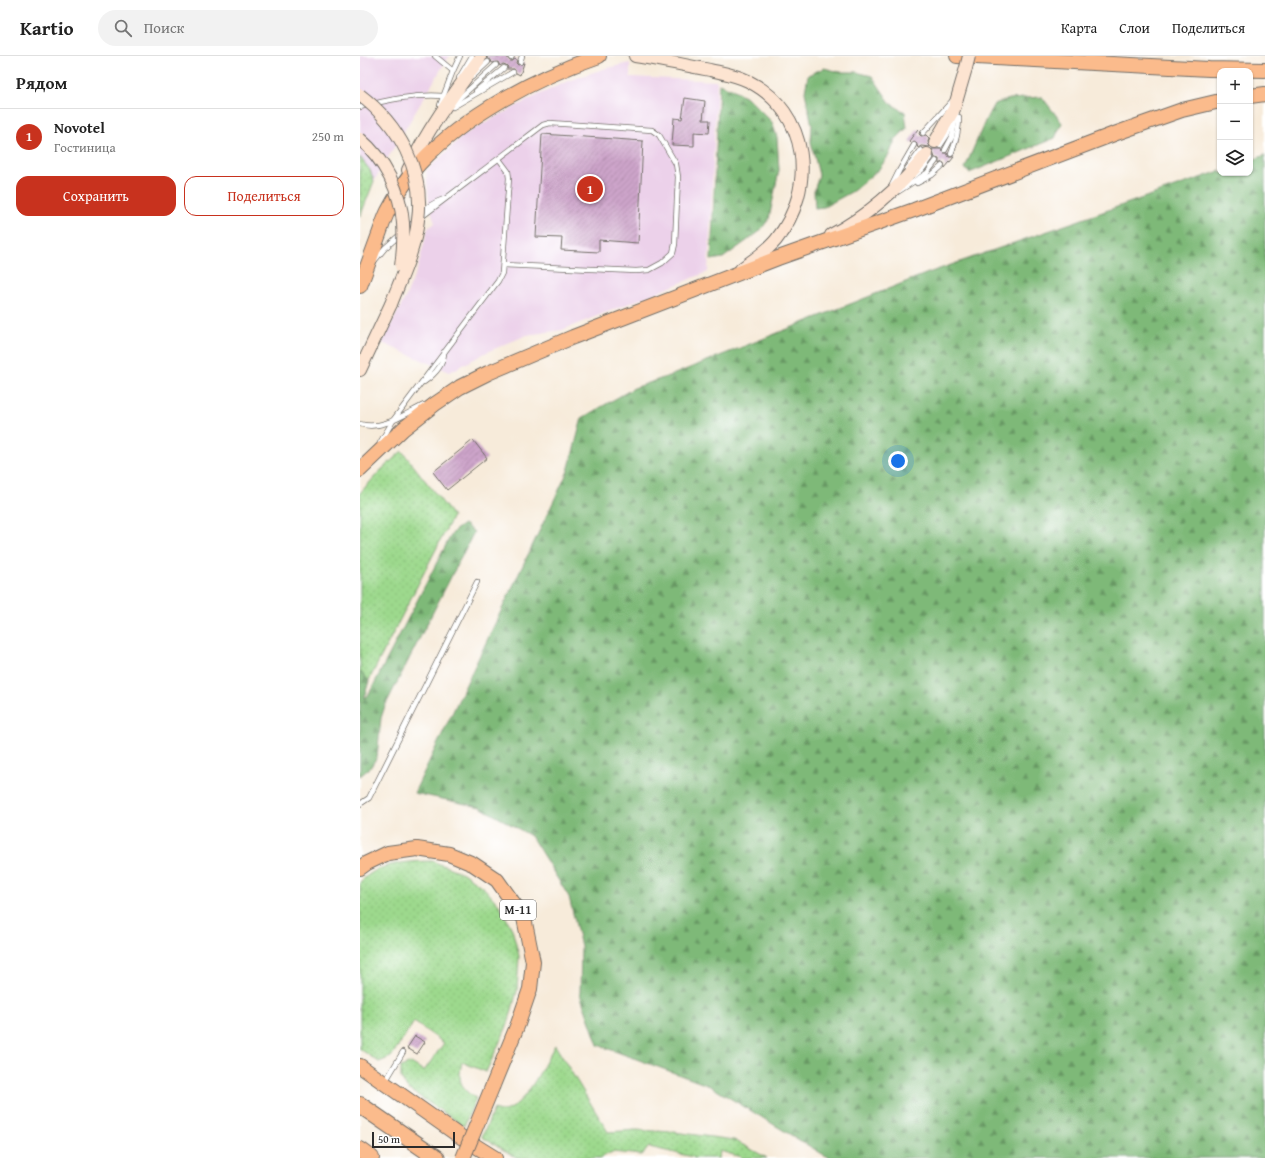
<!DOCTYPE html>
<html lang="ru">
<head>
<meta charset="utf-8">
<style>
  :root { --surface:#fff; --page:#f2f2f2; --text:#222; --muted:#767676; --line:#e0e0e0; --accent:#c8321e }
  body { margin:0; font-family:"Gentium Book Plus",serif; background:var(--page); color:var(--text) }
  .controls { position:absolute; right:12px; top:12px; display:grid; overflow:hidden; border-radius:8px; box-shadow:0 1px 3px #0004 }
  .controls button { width:36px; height:36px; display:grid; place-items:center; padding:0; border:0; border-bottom:1px solid var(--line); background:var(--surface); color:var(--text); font:20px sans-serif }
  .scale { position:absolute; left:12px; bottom:10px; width:83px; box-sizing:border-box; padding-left:4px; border:2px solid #2b2b2b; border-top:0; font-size:11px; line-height:14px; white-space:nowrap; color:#2b2b2b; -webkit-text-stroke:3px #fff; paint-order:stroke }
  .you { position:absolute; left:538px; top:405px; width:14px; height:14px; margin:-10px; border:3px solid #fff; border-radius:50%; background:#1a73e8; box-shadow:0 0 0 6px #1a73e833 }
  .badge { display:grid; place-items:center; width:26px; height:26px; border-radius:50%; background:var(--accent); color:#fff; font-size:13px; font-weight:700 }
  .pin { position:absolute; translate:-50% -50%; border:2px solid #fff; box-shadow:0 1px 4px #0006 }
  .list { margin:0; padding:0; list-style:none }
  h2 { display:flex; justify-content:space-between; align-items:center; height:52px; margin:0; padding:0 16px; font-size:17px }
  h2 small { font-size:13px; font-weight:400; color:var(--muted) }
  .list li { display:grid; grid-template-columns:26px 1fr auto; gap:12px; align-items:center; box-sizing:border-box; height:56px; padding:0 16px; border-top:1px solid var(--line) }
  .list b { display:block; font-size:15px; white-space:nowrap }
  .list p { margin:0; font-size:13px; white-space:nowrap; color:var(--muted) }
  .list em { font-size:13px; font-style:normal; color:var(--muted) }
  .actions { display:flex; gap:8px; padding:12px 16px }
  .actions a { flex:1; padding:9px 0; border:1px solid var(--accent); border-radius:12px; text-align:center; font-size:14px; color:var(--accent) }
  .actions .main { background:var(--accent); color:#fff }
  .icon { flex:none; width:22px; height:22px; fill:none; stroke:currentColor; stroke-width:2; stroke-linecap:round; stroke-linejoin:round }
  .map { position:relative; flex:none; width:905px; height:1102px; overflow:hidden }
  header { display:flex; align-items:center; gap:24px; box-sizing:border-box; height:56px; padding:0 20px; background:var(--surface); border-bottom:1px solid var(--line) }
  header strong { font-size:19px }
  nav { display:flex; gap:22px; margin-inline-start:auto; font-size:14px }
  .search { width:280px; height:36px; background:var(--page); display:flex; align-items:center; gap:10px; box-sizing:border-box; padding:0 14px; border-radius:22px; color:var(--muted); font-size:15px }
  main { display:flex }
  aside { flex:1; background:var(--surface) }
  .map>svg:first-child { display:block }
  .built { fill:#ecd1ea }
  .grass { fill:url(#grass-dots); stroke:#64825c }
  .forest { fill:url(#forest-firs); stroke:#547252 }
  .building { fill:url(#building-hatch) }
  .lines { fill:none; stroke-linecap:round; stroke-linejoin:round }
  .lane-casing { stroke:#726e68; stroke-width:6 }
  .secondary-casing { stroke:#726e68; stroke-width:14 }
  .primary-casing { stroke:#726e68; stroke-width:16 }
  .highway-casing { stroke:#726e68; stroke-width:18 }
  .lane { stroke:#fff; stroke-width:4.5 }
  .secondary { stroke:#fde4d1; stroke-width:12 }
  .primary { stroke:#fbbb8c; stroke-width:14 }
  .highway { stroke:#fbbb8c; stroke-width:16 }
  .secondary-bridge-casing { stroke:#726e68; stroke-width:14; stroke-linecap:butt }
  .primary-bridge-casing { stroke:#726e68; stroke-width:16; stroke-linecap:butt }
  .secondary-bridge { stroke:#fde4d1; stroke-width:12 }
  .primary-bridge { stroke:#fbbb8c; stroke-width:14 }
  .labels { text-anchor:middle; stroke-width:3.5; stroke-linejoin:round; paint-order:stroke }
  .shield { fill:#fff; stroke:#6b6b6b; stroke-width:1 }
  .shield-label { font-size:12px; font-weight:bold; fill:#2b2b2b }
</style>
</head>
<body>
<header>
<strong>Kartio</strong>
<div class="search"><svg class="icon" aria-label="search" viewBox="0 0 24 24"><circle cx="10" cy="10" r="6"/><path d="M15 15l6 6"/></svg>Поиск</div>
<nav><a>Карта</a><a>Слои</a><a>Поделиться</a></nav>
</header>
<main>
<aside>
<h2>Рядом<small></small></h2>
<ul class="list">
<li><span class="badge">1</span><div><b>Novotel</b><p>Гостиница</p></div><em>250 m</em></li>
</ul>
<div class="actions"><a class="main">Сохранить</a><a>Поделиться</a></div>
</aside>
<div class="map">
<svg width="905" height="1102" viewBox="0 0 905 1102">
  <defs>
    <pattern id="grass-dots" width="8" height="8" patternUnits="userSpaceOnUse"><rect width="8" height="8" fill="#9dd98d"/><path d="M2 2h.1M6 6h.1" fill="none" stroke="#87ba7a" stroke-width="1.8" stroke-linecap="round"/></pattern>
    <pattern id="forest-firs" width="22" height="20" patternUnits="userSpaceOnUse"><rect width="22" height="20" fill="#7eb978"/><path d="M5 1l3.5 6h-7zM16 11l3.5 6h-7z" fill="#679763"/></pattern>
    <pattern id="building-hatch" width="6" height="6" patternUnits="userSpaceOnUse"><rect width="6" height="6" fill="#cda4ca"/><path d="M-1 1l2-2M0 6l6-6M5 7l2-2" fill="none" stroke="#a786a4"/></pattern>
  </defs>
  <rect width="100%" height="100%" fill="#fff"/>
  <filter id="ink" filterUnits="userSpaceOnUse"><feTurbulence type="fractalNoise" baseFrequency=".025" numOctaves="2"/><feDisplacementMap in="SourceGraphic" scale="8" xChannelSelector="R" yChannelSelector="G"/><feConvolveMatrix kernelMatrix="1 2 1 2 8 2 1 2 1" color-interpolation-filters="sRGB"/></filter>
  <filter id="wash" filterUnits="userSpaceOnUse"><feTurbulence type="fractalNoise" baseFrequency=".012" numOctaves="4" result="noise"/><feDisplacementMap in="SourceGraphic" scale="16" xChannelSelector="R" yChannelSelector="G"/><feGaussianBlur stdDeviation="0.9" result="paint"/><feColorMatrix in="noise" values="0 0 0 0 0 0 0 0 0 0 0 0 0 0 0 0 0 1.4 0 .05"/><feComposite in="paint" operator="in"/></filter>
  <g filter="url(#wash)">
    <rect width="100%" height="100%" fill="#f7ebda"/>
    <g class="built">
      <path d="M 0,0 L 89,0 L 14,125 L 0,161 Z"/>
      <path d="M 270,7 L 270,21 L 357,25 L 348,216 L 202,274 L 167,279 L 127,296 L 90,316 L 22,287 L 47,238 L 58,211 L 68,172 L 75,167 L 69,148 L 66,115 L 103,80 L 126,66 L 174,41 L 208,25 L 243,13 Z"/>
    </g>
    <g class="grass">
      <path d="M 0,101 L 10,114 L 14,125 L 0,161 Z"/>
      <path d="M 42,395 L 93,460 L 5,632 L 0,630 L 0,437 L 20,415 Z"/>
      <path d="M 72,805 L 103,817 L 124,832 L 140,850 L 152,873 L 159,900 L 157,935 L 148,968 L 126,1016 L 102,1006 C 98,1023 99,1033 116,1042 L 104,1070 L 47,1032 L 41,1022 L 41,1011 L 51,1007 L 64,1015 L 84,987 L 54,966 L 31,1001 L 19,1006 L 0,993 L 0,826 C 20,806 45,806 72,805 Z"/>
      <path d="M 195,989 L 248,1076 L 276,1074 L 314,1076 L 374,1084 L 407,1102 L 381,1102 L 381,1101 L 360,1095 L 359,1102 L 334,1102 L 333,1101 L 289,1091 L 282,1099 L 252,1096 L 240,1102 L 157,1102 L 122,1081 L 134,1053 C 139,1055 144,1056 149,1053 C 168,1044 184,1008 195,989 Z"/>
    </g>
    <g class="forest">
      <path d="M 464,12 L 480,16 L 496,16 L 512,20 L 531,48 L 545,56 L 547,72 L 535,84 L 529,99 L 519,113 L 493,135 L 464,151 L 455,152 L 454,135 L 459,119 L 451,86 L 452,69 L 445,36 L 448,19 Z"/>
      <path d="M 359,28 L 374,34 L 388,42 L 412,66 L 417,81 L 419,114 L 409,163 L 399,176 L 363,202 L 351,204 Z"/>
      <path d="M 682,41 L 702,67 L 695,82 L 609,117 L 605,112 L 626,63 L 634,48 L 650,43 Z"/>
      <path d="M 905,99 L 905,1102 L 469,1102 L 350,1030 L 238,989 L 220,938 L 221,890 L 209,841 L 171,780 L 120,751 L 54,737 L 208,415 L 222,362 L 274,332 L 312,319 L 568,217 L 860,115 L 860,117 L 890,117 L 890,105 Z"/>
      <path d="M 104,468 L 114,476 L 25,650 L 21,662 L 17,701 L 10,712 L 0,720 L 0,615 L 9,625 L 4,642 L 9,638 L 89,483 L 94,475 Z"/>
    </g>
    <g id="blocks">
      <g class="building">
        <path d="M 127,0 L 146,0 L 150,5 L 153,5 L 154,3 L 157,4 L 156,7 L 158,9 L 164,7 L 160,19 L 156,17 L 154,13 L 147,13 L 148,11 L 146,9 L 143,8 L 140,10 L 138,6 L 132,7 L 131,4 L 127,2 Z"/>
        <path d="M 325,42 L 345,45 L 343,64 L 350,64 L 349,77 L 334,76 L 334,90 L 312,89 L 314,62 L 322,63 Z"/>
        <path d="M 558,73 L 560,75 L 559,78 L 561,80 L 566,79 L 569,82 L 568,86 L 570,91 L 561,90 L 558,92 L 556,86 L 554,85 L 551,87 L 549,85 Z"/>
        <path d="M 182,78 L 283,85 L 278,187 L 239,184 L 239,196 L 201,194 L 202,182 L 176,181 Z"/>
        <path d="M 572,93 L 581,93 L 584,97 L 587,97 L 589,101 L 594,101 L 585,112 L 584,107 L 582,106 L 579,108 L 579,103 L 575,102 Z"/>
        <path d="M 113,384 L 127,402 L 87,434 L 73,416 Z"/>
        <path d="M 55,980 L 65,986 L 57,998 L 47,992 Z"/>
      </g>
    </g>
  </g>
  <g filter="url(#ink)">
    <use href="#blocks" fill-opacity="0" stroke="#726e68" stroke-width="1"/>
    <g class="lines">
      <defs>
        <g id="lane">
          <path d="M 75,0 L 93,15"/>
          <path d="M 151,2 L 152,0"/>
          <path d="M 160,6 L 162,0"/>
          <path d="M 112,21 L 128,6"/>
          <path d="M 99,22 L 112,0"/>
          <path d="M 116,35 L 144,12"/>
          <path d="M 93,48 L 136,9"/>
          <path d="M 80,49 L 93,15 L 100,0"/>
          <path d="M 0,51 C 27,44 55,38 83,40"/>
          <path d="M 93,51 L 153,16"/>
          <path d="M 563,77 L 593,44"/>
          <path d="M 580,90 L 588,78 L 591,68"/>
          <path d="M 585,94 L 592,81 L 597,55"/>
          <path d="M 591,98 C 596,86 599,74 599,61"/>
          <path d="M 547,113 L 561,94"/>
          <path d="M 554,120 L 562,114 L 571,102"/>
          <path d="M 557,127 L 572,119 L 582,110"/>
          <path d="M 532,129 L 539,115 L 554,89"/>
          <path d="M 539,135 L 567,117 L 576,105"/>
          <path d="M 61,158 C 66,151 75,146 84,143"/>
          <path d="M 15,204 L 25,192 L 52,168 L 183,69 L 190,67 L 292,74 L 299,79 L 316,108 L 318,121 L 315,188 L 313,197 L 302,207 L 289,214 L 276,215 L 143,209"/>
          <path d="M 64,326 C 74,319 84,309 84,296"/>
          <path d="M 0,368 C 22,375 45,358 64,349"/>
          <path d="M 20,387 L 34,363 L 138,225 L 142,217 L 149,122 L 148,115 L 139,103"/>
          <path d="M 0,748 L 9,742 L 117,526"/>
          <path d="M 25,1026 L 43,996"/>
        </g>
        <g id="secondary">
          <path d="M 275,0 C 300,4 325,9 350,14 C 363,17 376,19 388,25 C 450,56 457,133 416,184 C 406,196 393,204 381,213"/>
          <path d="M 575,86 L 594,53 L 606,12"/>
          <path d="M 48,114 C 67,74 93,39 120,2"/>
          <path d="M 471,179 C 509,159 540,131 567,98"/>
          <path d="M 0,314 L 31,248"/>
        </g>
        <g id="primary">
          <path d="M 597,0 L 849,13 L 905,14"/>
          <path d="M 890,40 L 905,38"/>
          <path d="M 0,230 C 6,214 12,197 18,181 C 21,173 24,163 28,155 C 37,139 47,121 60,107 C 105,59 177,21 239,0"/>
          <path d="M 0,414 L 43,373 L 75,348 L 100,331 L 128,317 L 213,281 L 418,202 L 554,154 L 754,78 L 822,54 L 860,45"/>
          <path d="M 0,812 L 7,807 L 28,797 L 57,793 L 89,798 L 113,808 L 137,824 L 164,862 L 173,906 L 170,933 L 158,968 L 133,1029"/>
          <path d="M 0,1010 L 98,1079 L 135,1102"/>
        </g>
        <g id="highway">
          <path d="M 0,1049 L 77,1102"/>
          <path d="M 0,1094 L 11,1102"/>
        </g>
      </defs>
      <use href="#lane" class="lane-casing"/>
      <use href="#secondary" class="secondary-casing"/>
      <use href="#primary" class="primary-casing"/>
      <use href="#highway" class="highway-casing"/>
      <use href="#lane" class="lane"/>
      <use href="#secondary" class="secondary"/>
      <use href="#primary" class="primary"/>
      <use href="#highway" class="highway"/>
      <defs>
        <g id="secondary-bridge">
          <path d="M 606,12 L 609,0"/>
          <path d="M 0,39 C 38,68 65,115 58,164 C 55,193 42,220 31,248"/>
          <path d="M 0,83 C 24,103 41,136 43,167 C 44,181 43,195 41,210"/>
        </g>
        <path id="primary-bridge" d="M 103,1102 L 133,1029"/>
      </defs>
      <use href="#secondary-bridge" class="secondary-bridge-casing"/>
      <use href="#primary-bridge" class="primary-bridge-casing"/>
      <use href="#secondary-bridge" class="secondary-bridge"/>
      <use href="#primary-bridge" class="primary-bridge"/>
    </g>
  </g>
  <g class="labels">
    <rect class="shield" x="140" y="844" width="36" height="20" rx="3"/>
    <g class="shield-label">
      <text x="158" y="858">М-11</text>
    </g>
  </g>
</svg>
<div class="controls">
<button>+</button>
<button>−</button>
<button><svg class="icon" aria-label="layers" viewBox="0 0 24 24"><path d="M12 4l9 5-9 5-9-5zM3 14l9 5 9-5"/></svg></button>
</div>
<div class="scale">50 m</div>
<div class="you"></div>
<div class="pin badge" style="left:230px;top:133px">1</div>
</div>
</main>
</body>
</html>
